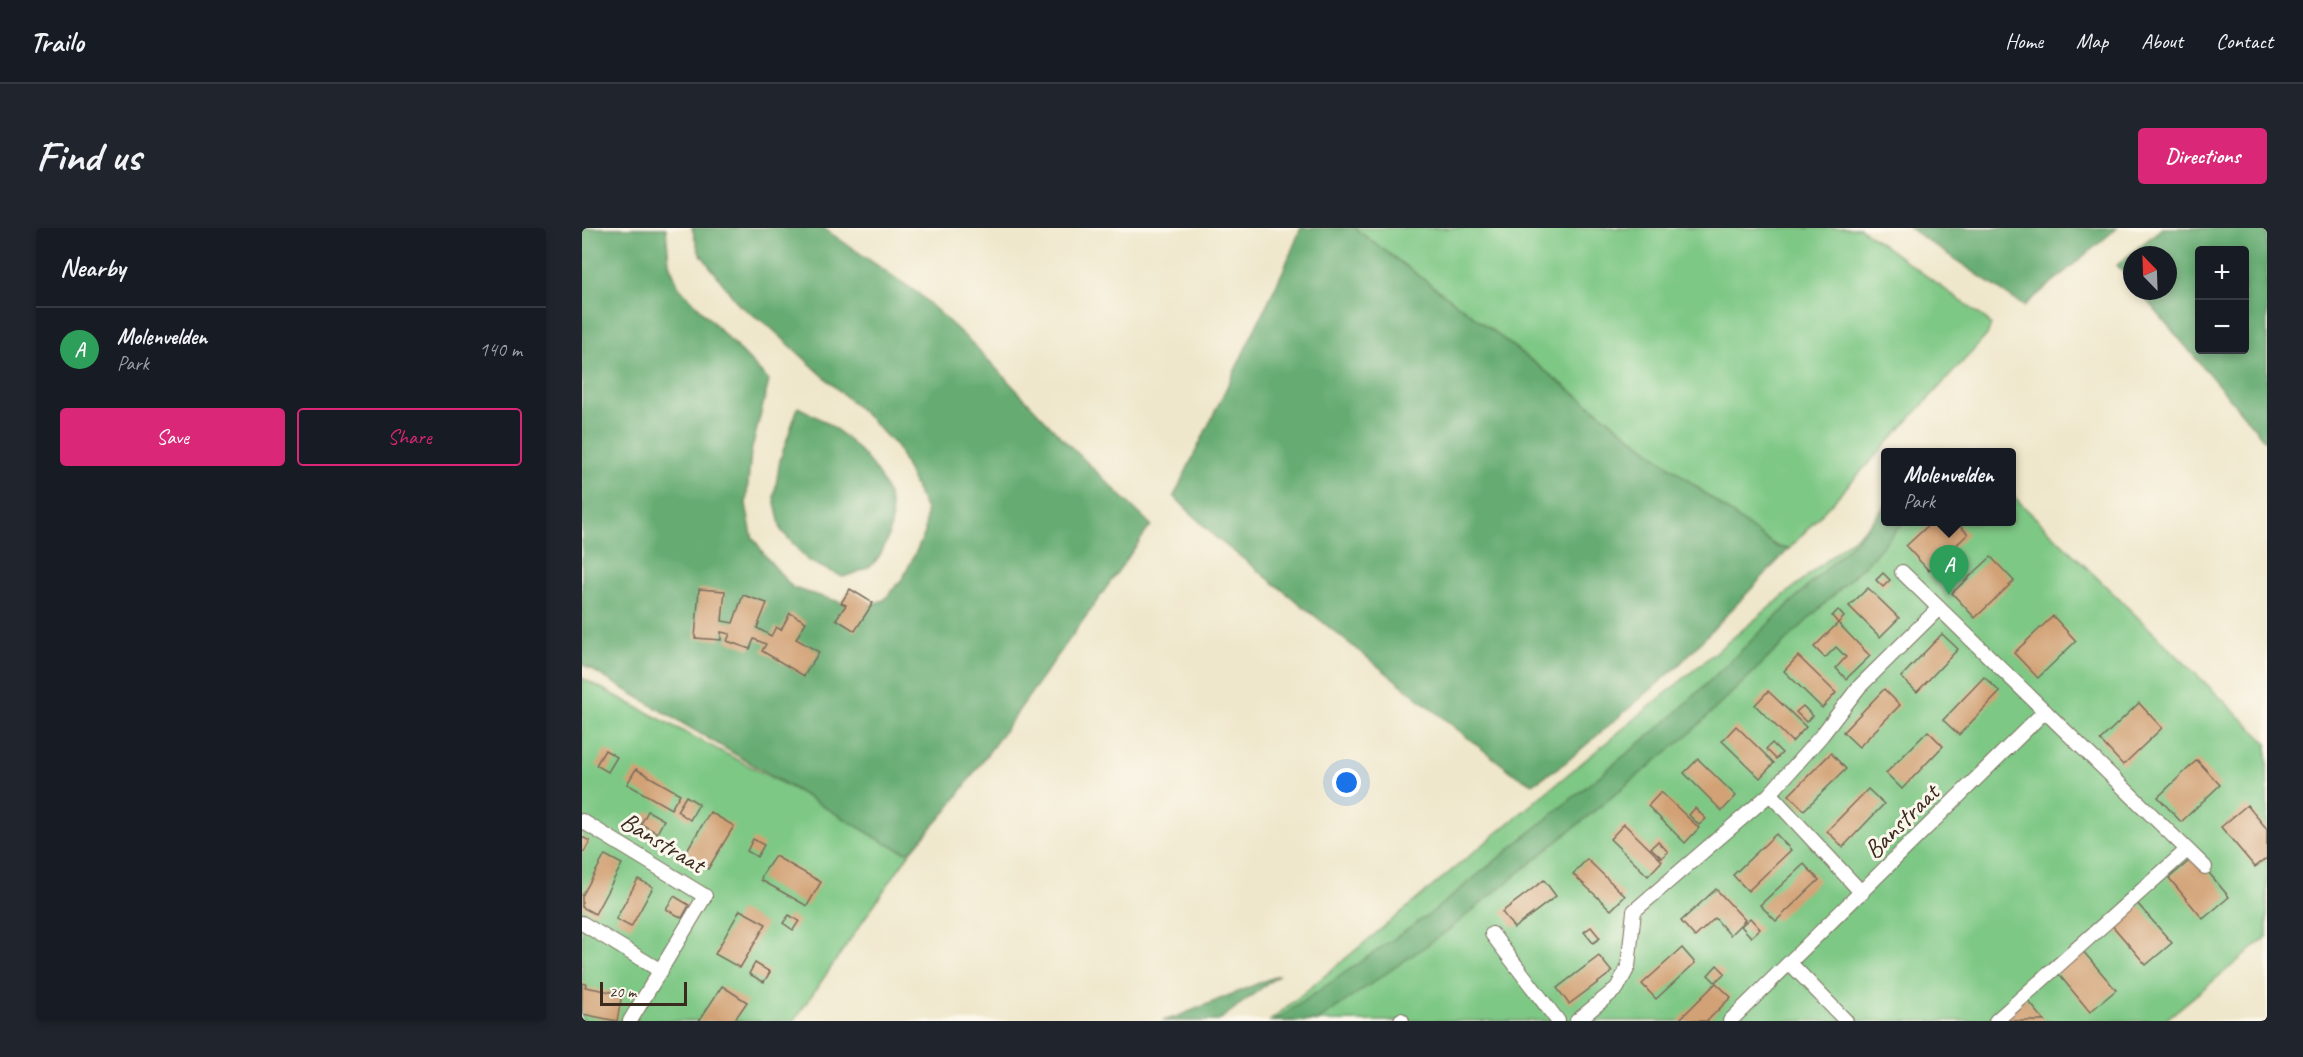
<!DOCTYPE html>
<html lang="en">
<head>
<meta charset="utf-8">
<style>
  :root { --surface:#171b24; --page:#20242c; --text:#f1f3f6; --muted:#9ea1a6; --line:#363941; --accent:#db2777 }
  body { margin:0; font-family:Caveat,sans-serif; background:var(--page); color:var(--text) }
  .controls { position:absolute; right:18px; top:18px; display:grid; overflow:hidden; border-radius:6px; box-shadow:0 3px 9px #0003 }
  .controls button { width:54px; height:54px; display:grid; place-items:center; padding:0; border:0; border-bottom:2px solid var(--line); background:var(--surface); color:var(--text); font:30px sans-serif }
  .compass { position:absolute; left:1541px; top:18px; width:54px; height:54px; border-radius:50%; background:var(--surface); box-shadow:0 3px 9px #0003; rotate:337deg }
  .scale { position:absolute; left:18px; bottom:15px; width:87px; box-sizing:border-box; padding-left:6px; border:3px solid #3b2a1e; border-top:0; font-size:16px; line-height:21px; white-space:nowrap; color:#3b2a1e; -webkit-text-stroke:4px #fbf7ec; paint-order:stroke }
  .you { position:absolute; left:765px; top:555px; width:21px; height:21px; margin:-15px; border:4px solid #fff; border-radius:50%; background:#1a73e8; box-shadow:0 0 0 9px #1a73e833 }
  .badge { display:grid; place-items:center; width:39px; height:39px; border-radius:50%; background:var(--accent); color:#fff; font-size:20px; font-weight:700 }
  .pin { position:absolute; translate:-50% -50px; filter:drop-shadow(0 2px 3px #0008) }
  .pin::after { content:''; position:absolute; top:32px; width:21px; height:18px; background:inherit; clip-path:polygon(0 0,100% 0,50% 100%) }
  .popup { position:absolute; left:1299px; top:220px; width:135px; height:78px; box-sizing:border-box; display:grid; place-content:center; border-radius:6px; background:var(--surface); filter:drop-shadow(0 2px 4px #0005); font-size:20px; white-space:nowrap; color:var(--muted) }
  .popup b { font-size:22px; color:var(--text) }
  .popup::after { content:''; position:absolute; left:50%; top:100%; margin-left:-12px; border:12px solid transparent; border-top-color:var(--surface) }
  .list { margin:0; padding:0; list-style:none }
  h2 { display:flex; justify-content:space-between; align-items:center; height:78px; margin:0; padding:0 24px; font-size:26px }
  h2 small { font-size:20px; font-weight:400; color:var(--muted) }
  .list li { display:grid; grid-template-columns:39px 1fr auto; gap:18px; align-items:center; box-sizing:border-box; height:84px; padding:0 24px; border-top:2px solid var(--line) }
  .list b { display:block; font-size:22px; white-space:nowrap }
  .list p { margin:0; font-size:20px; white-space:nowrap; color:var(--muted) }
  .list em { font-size:20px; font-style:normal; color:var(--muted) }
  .actions { display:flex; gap:12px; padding:18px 24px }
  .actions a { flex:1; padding:14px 0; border:2px solid var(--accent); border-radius:6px; text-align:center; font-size:21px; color:var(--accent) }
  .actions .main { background:var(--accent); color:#fff }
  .map { position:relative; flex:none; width:1685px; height:793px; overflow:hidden; border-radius:6px }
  header { display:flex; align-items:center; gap:36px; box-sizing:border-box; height:84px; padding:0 30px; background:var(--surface); border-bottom:2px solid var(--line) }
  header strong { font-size:28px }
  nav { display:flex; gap:33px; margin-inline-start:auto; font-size:21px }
  .intro { display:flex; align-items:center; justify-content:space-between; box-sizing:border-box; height:144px; padding:0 36px }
  h1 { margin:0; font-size:42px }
  .button { padding:15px 27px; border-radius:6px; background:var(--accent); color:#fff; font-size:21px; font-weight:700 }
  main { display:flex; gap:36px; padding:0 36px }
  aside { flex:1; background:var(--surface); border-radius:6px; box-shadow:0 3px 9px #0003 }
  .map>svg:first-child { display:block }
  .green { fill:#7ec885; stroke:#5c7952; stroke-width:1.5 }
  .forest { fill:#66ac72; stroke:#506b48; stroke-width:1.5; fill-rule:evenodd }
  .building { fill:#d2a174 }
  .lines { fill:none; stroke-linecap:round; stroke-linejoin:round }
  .service-casing { stroke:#7a6c5b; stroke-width:16 }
  .service { stroke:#fff; stroke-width:14 }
  .labels { text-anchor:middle; stroke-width:6; stroke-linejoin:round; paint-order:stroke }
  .street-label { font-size:26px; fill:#3b2a1e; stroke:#fbf7ec }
</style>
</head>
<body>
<header>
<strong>Trailo</strong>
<nav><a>Home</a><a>Map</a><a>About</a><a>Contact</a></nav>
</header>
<div class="intro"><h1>Find us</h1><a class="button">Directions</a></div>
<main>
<aside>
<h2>Nearby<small></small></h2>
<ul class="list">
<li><span class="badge" style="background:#2e9e5b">A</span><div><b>Molenvelden</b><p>Park</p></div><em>140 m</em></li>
</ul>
<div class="actions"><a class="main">Save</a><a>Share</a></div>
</aside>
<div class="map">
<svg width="1685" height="793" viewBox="0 0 1685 793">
  <rect width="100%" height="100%" fill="#fbf7ec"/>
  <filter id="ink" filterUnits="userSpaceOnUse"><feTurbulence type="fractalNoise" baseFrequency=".0167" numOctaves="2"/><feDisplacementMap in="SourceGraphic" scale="12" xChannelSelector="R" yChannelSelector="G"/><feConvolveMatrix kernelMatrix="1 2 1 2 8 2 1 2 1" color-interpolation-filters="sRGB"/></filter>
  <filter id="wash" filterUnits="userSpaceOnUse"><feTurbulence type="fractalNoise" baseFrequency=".008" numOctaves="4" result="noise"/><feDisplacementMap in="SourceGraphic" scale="24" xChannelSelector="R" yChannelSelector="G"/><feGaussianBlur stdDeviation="1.35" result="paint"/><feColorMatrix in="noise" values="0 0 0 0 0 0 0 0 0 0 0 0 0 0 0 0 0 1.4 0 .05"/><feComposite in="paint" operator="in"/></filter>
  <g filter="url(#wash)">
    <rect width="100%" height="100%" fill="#efe7cb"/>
    <g class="green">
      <path d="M 772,0 L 1278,0 L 1404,91 L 1409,97 L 1405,107 L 1387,127 L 1207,321 L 1196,319 L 1171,302 L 886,84 Z"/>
      <path d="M 1430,267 L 1685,515 L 1685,709 L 1582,793 L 688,793 L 1304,283 L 1304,294 L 1430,294 Z"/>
      <path d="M 0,450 L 329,623 L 212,793 L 0,793 Z"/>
    </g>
    <g class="forest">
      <path d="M 0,0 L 84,0 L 87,35 L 97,59 L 187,153 L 169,224 L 164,276 L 170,308 L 184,329 L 211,360 L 278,380 L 302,372 L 321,350 L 343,305 L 344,282 L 315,219 L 288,191 L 187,98 L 157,77 L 117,24 L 110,0 L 241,0 L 337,66 L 391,116 L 480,210 L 569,297 L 367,580 L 329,623 L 324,624 L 305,616 L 0,436 Z"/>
      <path d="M 719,0 L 772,0 L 886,84 L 1171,302 L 1195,319 L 1207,321 L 1095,439 L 983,535 L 951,556 L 934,547 L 900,521 L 664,333 L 633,309 L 592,268 L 702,41 Z"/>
      <path d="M 1327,0 L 1535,0 L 1442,78 Z"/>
      <path d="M 1580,0 L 1685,0 L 1685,215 L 1557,63 L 1586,63 L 1586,27 L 1550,27 L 1550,55 L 1535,37 ZM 1618,22 L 1662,22 L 1662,122 L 1618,122 Z"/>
      <path d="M 216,179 C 229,186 244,193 256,203 C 286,227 321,267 306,309 C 296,337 289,341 261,349 L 226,333 L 199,302 L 192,270 L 198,232 Z"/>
      <path d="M 1304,277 L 1304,294 L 1321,294 L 1291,329 L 1107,506 L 864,704 L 735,793 L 693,793 L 849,685 L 1091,488 L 1274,312 Z"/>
      <path d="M 697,747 L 636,793 L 580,793 L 594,789 Z"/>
    </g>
    <g id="blocks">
      <g class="building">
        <path d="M 1350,294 L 1374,294 L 1386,306 L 1347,343 L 1324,318 Z"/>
        <path d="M 1409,329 L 1432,353 L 1393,390 L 1370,365 Z"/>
        <path d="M 1301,345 L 1308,352 L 1301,359 L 1294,352 Z"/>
        <path d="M 1286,360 L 1317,390 L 1298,409 L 1267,378 Z"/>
        <path d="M 117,361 L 143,363 L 140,393 L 151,395 L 161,367 L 185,375 L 175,400 L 189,408 L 194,399 L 199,402 L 208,385 L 224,394 L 214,411 L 237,424 L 222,448 L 180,423 L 184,416 L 172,411 L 168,421 L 145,413 L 148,406 L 139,404 L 139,412 L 113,410 Z"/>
        <path d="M 268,361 L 291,375 L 273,403 L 254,391 L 264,377 L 259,375 Z"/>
        <path d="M 1256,382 L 1262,389 L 1256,395 L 1250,388 Z"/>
        <path d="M 1471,388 L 1494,413 L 1456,450 L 1432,425 Z"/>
        <path d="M 1256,395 L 1288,428 L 1264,451 L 1254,440 L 1264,429 L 1254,419 L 1243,430 L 1232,419 Z"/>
        <path d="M 1360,406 L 1376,421 L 1335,464 L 1319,449 Z"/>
        <path d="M 1216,428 L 1254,465 L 1240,480 L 1202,443 Z"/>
        <path d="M 1402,449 L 1418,464 L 1377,507 L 1361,492 Z"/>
        <path d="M 1302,461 L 1318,477 L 1277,519 L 1261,504 Z"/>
        <path d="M 1186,463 L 1224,499 L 1210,514 L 1173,477 Z"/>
        <path d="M 1557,475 L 1580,500 L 1541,537 L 1518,512 Z"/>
        <path d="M 1221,478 L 1231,488 L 1224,494 L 1214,484 Z"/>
        <path d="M 1154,498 L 1192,535 L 1178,550 L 1140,513 Z"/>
        <path d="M 1346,503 L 1361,518 L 1320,561 L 1304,545 Z"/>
        <path d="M 1190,515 L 1200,525 L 1194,531 L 1184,521 Z"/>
        <path d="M 23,522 L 35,529 L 26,544 L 14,537 Z"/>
        <path d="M 1249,525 L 1264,541 L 1222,582 L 1207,567 Z"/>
        <path d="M 1116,531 L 1154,568 L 1140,583 L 1102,545 Z"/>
        <path d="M 1615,532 L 1638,557 L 1599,594 L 1576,569 Z"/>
        <path d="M 54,541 L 98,566 L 89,581 L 45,556 Z"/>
        <path d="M 1286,561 L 1302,576 L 1261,619 L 1245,603 Z"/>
        <path d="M 1079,564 L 1117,600 L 1103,615 L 1066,578 Z"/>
        <path d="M 104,568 L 117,576 L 108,592 L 95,583 Z"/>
        <path d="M 1665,577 L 1685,601 L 1685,630 L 1673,639 L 1639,599 Z"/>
        <path d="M 1113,580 L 1124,591 L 1117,597 L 1107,587 Z"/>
        <path d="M 66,583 L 82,592 L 75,605 L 59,596 Z"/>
        <path d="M 128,584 L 152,598 L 126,641 L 102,627 Z"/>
        <path d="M 1042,596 L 1080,633 L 1066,648 L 1028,611 Z"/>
        <path d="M 1194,606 L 1209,622 L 1166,663 L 1151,647 Z"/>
        <path d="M 0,609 L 8,613 L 2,624 L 0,623 Z"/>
        <path d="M 171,611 L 182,617 L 175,629 L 165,623 Z"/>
        <path d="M 1076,613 L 1086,624 L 1080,630 L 1069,620 Z"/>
        <path d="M 23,627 L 40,636 L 13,686 L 0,679 L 0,668 Z"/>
        <path d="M 193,628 L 239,654 L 225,678 L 179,652 L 180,647 Z"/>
        <path d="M 1613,628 L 1647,669 L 1621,691 L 1587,650 Z"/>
        <path d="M 1005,631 L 1043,668 L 1029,682 L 991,646 Z"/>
        <path d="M 1222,636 L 1237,652 L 1194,693 L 1178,677 Z"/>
        <path d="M 56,651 L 71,659 L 49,699 L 34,691 Z"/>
        <path d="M 962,652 L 974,668 L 932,700 L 920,684 Z"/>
        <path d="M 1134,661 L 1163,692 L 1148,707 L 1133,690 L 1113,709 L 1099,693 Z"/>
        <path d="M 92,668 L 107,677 L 100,690 L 84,681 Z"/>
        <path d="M 1555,675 L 1590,715 L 1564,737 L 1529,696 Z"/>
        <path d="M 158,682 L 184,696 L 158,740 L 133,726 Z"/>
        <path d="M 207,687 L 217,693 L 211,702 L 201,695 Z"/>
        <path d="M 1168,690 L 1178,701 L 1169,709 L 1159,698 Z"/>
        <path d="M 1009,699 L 1018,710 L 1011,715 L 1002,704 Z"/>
        <path d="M 1100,720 L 1113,735 L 1074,771 L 1060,756 Z"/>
        <path d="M 1500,722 L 1534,762 L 1508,784 L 1474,743 Z"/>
        <path d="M 1017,728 L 1030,744 L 987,776 L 975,760 Z"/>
        <path d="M 173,735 L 188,744 L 182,754 L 167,746 Z"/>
        <path d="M 1135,737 L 1143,745 L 1133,754 L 1126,747 Z"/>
        <path d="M 0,755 L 4,756 L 3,759 L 40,766 L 35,793 L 0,786 Z"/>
        <path d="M 1134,755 L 1149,769 L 1125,793 L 1096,793 Z"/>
        <path d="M 140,758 L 165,774 L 152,793 L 117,793 Z"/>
        <path d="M 1443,769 L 1463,793 L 1418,793 Z"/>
      </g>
    </g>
  </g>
  <g filter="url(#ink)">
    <use href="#blocks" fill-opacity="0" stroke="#7a6c5b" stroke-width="1.5"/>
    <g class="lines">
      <defs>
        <g id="service">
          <path d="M 1320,344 L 1623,639"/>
          <path d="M 1188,566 L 1280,665"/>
          <path d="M 0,593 L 123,668 L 48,793"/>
          <path d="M 0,695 L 79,743"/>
          <path d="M 910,706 L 976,793"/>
          <path d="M 1209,736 L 1264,793"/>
          <path d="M 819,792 L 820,793"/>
          <path d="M 995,793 L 1035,760 L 1046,739 L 1052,683 L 1188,566 L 1240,507 L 1277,459 L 1357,380"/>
          <path d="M 1148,793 L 1463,483"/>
          <path d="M 1414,793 L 1605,622"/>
        </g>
      </defs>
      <use href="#service" class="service-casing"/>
      <use href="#service" class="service"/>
    </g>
  </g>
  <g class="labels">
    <g class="street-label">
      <text transform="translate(1319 593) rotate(-45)" y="9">Banstraat</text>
      <text transform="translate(81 614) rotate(31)" y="9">Banstraat</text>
    </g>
  </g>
</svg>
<div class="controls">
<button>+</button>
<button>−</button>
</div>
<svg class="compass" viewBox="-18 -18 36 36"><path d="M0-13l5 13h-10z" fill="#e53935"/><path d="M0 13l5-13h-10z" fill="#9ea1a6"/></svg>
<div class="scale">20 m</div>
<div class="you"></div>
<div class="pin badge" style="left:1367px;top:367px;background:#2e9e5b">A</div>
<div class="popup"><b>Molenvelden</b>Park</div>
</div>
</main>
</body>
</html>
